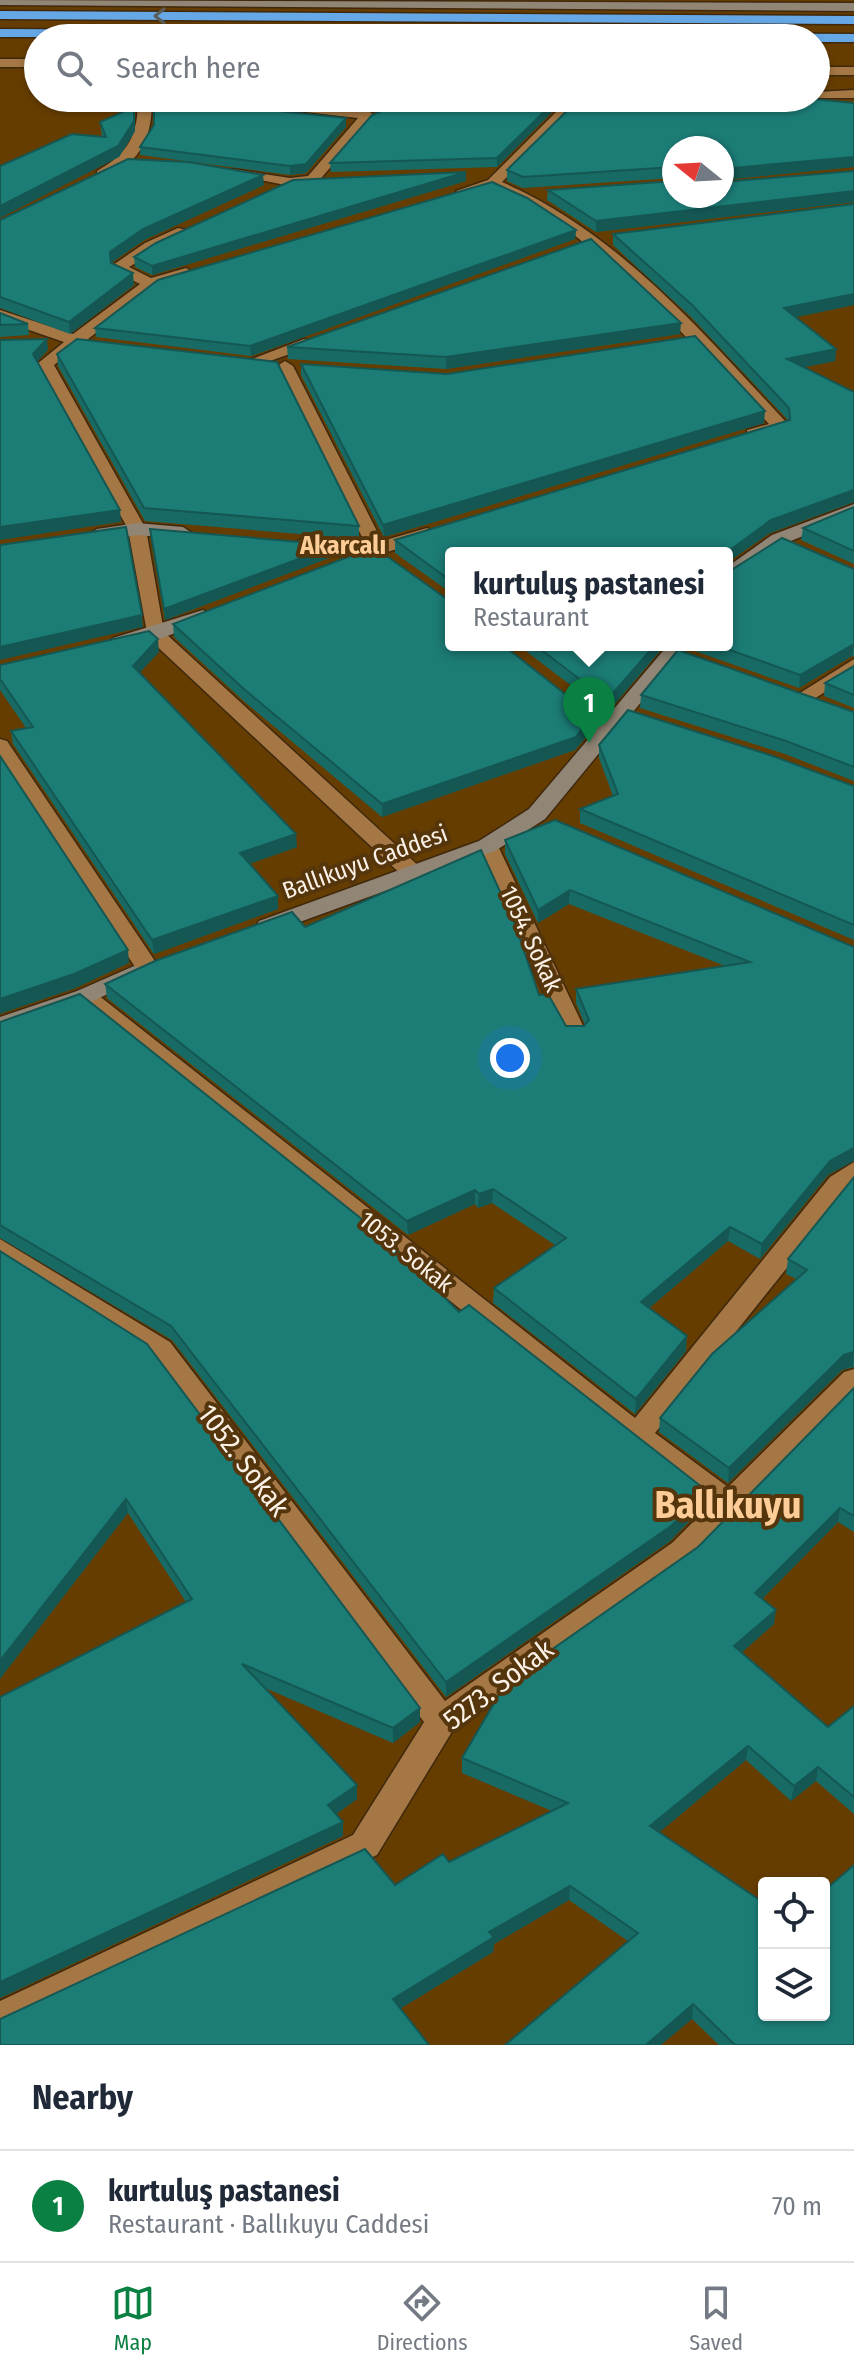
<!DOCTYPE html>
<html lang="en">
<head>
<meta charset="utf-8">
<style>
  :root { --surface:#fff; --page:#f2f2f3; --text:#1f2937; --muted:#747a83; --line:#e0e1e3; --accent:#0b8043 }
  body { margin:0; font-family:"Fira Sans Condensed",sans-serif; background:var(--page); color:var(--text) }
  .controls { position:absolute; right:24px; bottom:24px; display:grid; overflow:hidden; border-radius:8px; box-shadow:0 2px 6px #0004 }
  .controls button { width:72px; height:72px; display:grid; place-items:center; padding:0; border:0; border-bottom:2px solid var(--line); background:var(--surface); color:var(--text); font:40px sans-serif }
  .compass { position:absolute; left:662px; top:136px; width:72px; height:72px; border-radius:50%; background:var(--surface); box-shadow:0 2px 6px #0004; rotate:288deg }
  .you { position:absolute; left:510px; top:1058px; width:28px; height:28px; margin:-20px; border:6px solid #fff; border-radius:50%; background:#1a73e8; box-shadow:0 0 0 12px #1a73e833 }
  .badge { display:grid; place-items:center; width:52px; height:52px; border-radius:50%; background:var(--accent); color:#fff; font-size:26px; font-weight:700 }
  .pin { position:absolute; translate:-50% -66px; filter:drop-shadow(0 2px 4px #0008) }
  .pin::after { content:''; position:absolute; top:42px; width:28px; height:24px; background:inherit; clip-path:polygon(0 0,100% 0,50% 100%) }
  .popup { position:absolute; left:445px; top:547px; width:288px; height:104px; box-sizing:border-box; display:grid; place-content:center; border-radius:8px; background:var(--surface); filter:drop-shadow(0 2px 6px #0005); font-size:26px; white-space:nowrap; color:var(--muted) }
  .popup b { font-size:30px; color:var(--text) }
  .popup::after { content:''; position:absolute; left:50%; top:100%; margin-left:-16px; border:16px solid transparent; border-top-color:var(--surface) }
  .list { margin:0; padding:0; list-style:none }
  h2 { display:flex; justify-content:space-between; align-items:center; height:104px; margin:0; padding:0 32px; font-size:34px }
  h2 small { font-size:26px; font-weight:400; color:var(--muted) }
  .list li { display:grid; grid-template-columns:52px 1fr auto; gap:24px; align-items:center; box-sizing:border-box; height:112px; padding:0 32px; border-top:2px solid var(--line) }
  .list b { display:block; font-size:30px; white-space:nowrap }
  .list p { margin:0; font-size:26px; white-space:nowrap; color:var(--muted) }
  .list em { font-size:26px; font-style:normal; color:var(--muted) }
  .icon { flex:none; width:44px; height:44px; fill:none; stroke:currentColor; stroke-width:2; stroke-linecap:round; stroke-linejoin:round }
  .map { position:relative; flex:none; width:854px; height:2045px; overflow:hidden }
  .search { position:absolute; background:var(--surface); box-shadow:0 2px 6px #0004; left:24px; right:24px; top:24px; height:88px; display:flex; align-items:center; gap:20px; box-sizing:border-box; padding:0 28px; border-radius:44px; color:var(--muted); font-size:30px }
  .sheet { height:216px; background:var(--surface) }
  nav { display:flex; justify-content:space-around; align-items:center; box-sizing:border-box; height:112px; border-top:2px solid var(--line); background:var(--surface); font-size:22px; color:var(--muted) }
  nav a { display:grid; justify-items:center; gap:4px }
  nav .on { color:var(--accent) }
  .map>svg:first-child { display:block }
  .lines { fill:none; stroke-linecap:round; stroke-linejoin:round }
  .street-casing { stroke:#3f280d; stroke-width:3 }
  .secondary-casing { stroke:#3f280d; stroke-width:3 }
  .highway-casing { stroke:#3f280d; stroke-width:3 }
  .street { fill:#a47744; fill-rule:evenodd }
  .secondary { fill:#918675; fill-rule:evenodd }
  .highway { fill:#66a8e6; fill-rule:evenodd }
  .wall { fill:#186b65 }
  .shaded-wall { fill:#145753 }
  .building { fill:#1c7c76; stroke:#145753; stroke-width:2 }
  .oneway { stroke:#5b5d58 }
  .labels { text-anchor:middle; stroke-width:8; stroke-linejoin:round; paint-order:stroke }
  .street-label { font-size:24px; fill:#fbf1e7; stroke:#55350c }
  .far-district-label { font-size:26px; font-weight:bold; fill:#fdcc97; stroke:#55350c }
  .near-street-label { font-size:28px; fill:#fbf1e7; stroke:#55350c }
  .near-district-label { font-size:38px; font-weight:bold; fill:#fdcc97; stroke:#55350c }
</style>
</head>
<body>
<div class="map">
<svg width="854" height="2045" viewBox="0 0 854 2045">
  <rect width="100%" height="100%" fill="#663d00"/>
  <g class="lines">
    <defs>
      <g id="street">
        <rect x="0" y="59" width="38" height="8"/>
        <rect x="816" y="67" width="38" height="8"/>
        <path d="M 854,90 L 854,98 L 811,98 L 816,98 L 816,92 Z"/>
        <path d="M 138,98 L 152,98 C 152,128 147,152 120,170 C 112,175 106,179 97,177 L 97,171 C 129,153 138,135 138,98 Z"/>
        <path d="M 212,98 L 255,98 L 368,111 L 375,115 L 317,183 L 290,186 L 225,173 L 232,169 L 290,178 L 308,176 L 358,118 L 219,102 Z"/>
        <path d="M 570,98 L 618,99 L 611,103 L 581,103 L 502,182 C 619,233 701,331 786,422 L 786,430 L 747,438 L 747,430 L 769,424 L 642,291 L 567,229 L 528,204 L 492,188 L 463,195 L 456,191 L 488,180 Z"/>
        <path d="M 178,228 L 191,231 L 129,267 L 151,278 L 186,268 L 194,273 L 191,276 L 157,286 L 88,339 L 91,343 L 89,346 L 78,347 L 54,365 L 146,529 L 164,632 L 422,869 L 425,874 L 422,879 L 406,879 L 148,638 L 128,529 L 37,364 L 64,342 L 0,320 L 0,310 L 73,334 L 140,284 L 113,271 L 113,265 L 145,243 Z"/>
        <path d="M 304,339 L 310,341 L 310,347 L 247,369 L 239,364 Z"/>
        <path d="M 285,361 L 293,366 L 382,541 L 427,528 L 436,534 L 434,538 L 377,555 L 370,553 L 277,366 Z"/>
        <path d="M 854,659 L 854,674 L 809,702 L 802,704 L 792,698 Z"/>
        <path d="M 0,739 L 7,741 L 159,967 L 155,972 L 139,972 L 135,967 L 0,761 Z"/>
        <path d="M 487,839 L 498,846 L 586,1032 L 583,1037 L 565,1037 L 562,1032 L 476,846 Z"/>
        <path d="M 85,989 L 93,991 L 635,1418 L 830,1177 L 854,1162 L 854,1184 L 655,1433 L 728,1487 L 844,1372 L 854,1369 L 854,1396 L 694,1559 L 453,1730 L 377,1855 L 0,2034 L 0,2001 L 353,1835 L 424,1722 L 150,1356 L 0,1261 L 0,1239 L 170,1342 L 445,1701 L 672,1543 L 710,1505 L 627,1443 L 77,1001 L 73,996 L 77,991 Z"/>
      </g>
      <g id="secondary">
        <path d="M 0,0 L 854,3 L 854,11 L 0,5 Z"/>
        <path d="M 854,504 L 854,515 L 786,543 L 727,582 L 727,567 L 772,535 Z"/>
        <path d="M 137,523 L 183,527 L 192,533 L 183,539 L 137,535 L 97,541 L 88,535 L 97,529 Z"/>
        <path d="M 304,537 L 377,543 L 386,549 L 377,555 L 297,547 L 295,543 Z"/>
        <path d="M 203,610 L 213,616 L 210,620 L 162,638 L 120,648 L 110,642 L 113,638 Z"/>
        <path d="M 668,645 L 688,645 L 545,819 L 495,851 L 275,931 L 259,931 L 256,926 L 259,921 L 479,841 L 529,809 Z"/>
        <path d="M 134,966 L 142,968 L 146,973 L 142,978 L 93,1001 L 0,1033 L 0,1017 L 77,991 Z"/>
      </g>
      <g id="highway">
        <path d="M 0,11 L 854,16 L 854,24 L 0,19 Z"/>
        <path d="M 0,29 L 854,34 L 854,42 L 816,42 L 816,38 L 0,37 Z"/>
      </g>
    </defs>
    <use href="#street" class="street-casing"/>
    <use href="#secondary" class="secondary-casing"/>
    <use href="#highway" class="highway-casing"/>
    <use href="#street" class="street"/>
    <use href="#secondary" class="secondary"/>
    <use href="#highway" class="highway"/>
  </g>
  <g class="wall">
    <path d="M 431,98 L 560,98 L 560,104 L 497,167 L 331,172 L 330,163 Z"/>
    <path d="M 854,103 L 854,167 L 722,180 L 722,148 L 674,148 L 674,178 L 523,188 L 507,181 L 507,170 Z"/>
    <path d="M 253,108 L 346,127 L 306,173 L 290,175 L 140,155 L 140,147 Z"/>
    <path d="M 135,118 L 135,131 L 119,157 L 102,137 L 100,122 Z"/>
    <path d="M 854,171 L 854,202 L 596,232 L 547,200 L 548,190 L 674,196 Z"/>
    <path d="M 466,172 L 466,181 L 152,275 L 135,267 L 134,257 Z"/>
    <path d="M 264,185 L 144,240 L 111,263 L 134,285 L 70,334 L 0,308 L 0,220 Z"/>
    <path d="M 854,204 L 854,305 L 795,317 L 836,349 L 835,361 L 803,367 L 854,392 L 854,502 L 770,533 L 451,553 L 451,593 L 395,553 L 395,540 L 788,420 L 691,317 L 613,245 L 613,234 Z"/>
    <path d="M 576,230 L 575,239 L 251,356 L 96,337 L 95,328 Z"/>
    <path d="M 0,313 L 28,324 L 29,335 L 0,337 Z"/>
    <path d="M 680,334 L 446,369 L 288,359 L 287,347 Z"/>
    <path d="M 57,354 L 359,526 L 359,539 L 145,521 L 58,366 Z"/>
    <path d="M 301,364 L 764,423 L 384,537 L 301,375 Z"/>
    <path d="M 854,507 L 854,564 L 801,540 L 803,528 Z"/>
    <path d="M 150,529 L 337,555 L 165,620 Z"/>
    <path d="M 854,569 L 854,657 L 852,656 L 799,688 L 689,649 L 688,645 L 727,645 L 728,572 Z"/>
    <path d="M 173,624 L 593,729 L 575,750 L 382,817 L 246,703 L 174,637 Z"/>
    <path d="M 518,645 L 665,645 L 607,713 Z"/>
    <path d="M 159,652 L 139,673 L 297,847 L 249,864 L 278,896 L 278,909 L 154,954 L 13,744 L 11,731 L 26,728 L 0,690 L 0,665 Z"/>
    <path d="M 854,666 L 854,708 L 824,696 L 825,683 Z"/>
    <path d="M 641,695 L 854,712 L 854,781 L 785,754 L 640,708 Z"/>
    <path d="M 599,745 L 854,786 L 854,940 L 580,823 L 580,809 L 613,796 L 599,758 Z"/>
    <path d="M 505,840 L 854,947 L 828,1175 L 760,1259 L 728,1241 L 649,1308 L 686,1351 L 635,1414 L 493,1303 L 494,1288 L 555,1245 L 492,1203 L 478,1208 L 475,1204 L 408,1235 L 107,998 L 105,984 L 305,927 L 539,995 L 566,1026 L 584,1026 L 585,1025 L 576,1003 L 576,989 L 725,966 L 569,904 L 538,923 L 505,854 Z"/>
    <path d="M 0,1022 L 459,1312 L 705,1505 L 670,1541 L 446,1697 L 172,1340 L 0,1238 Z"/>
    <path d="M 854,1177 L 854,1367 L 842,1370 L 728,1483 L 659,1432 L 660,1418 L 796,1279 L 786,1274 L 788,1259 Z"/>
    <path d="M 0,1251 L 420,1722 L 393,1743 L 265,1688 L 357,1785 L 357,1799 L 336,1814 L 343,1836 L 0,1998 L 0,1697 L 186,1602 L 128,1513 Z"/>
    <path d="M 854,1388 L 854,1532 L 838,1522 L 762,1599 L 774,1624 L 741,1653 L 828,1727 L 854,1706 L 854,1814 L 816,1781 L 791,1801 L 746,1760 L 659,1832 L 854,2045 L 719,2045 L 692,2019 L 628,1941 L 569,1900 L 494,1944 L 493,1952 L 401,2008 L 0,2045 L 449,1862 L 552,1811 L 462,1773 L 462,1758 L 698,1547 Z"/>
  </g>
  <g class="shaded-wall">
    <path d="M 558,98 L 560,98 L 560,104 L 497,167 L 497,158 Z"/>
    <path d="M 134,107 L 135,131 L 119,157 L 0,218 L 0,206 L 118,146 Z"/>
    <path d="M 346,118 L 346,127 L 306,173 L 290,175 L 290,166 Z"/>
    <path d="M 854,157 L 854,167 L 722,180 L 722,169 Z"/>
    <path d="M 466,172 L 466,181 L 152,275 L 152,266 Z"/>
    <path d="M 263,175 L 264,185 L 144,240 L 111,263 L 110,252 L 143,229 Z"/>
    <path d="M 854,191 L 854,202 L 596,232 L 596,221 Z"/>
    <path d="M 576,230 L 575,239 L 251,356 L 250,346 Z"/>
    <path d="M 133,273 L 134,285 L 70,334 L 69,322 Z"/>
    <path d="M 854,294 L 854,305 L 783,320 L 784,308 Z"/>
    <path d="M 681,323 L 680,334 L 446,369 L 446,357 Z"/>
    <path d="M 47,339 L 48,350 L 34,365 L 33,354 Z"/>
    <path d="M 836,349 L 835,361 L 786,371 L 787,359 Z"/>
    <path d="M 765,411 L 764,423 L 384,537 L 383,525 Z"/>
    <path d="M 854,490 L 854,502 L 770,533 L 727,563 L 726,552 L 771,520 Z"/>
    <path d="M 120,510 L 121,522 L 0,540 L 0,527 Z"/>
    <path d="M 336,545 L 337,555 L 165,620 L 164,609 Z"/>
    <path d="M 142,615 L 143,627 L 0,660 L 0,647 Z"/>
    <path d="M 158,639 L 159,652 L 134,679 L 133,666 Z"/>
    <path d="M 854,644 L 852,656 L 799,688 L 800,675 Z"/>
    <path d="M 655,645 L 665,645 L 607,713 L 607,700 Z"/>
    <path d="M 593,716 L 593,729 L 575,750 L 382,817 L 382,804 Z"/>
    <path d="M 296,834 L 297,847 L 241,867 L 240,853 Z"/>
    <path d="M 570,890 L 569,904 L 538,923 L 538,910 Z"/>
    <path d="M 278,896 L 278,909 L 154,954 L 152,940 Z"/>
    <path d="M 128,950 L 129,963 L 76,988 L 0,1014 L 0,999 Z"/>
    <path d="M 854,1148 L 854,1161 L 828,1175 L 760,1259 L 762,1244 L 830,1161 Z"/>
    <path d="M 493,1189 L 492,1203 L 478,1208 L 479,1194 Z"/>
    <path d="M 475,1190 L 475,1204 L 408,1235 L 407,1221 Z"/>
    <path d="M 730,1227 L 728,1241 L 640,1316 L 641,1302 Z"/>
    <path d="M 687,1336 L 686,1351 L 635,1414 L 636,1399 Z"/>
    <path d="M 854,1352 L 853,1366 L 842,1370 L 728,1483 L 729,1468 L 844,1355 Z"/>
    <path d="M 707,1491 L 705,1505 L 670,1541 L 446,1697 L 446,1682 Z"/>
    <path d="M 126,1499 L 128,1513 L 0,1679 L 0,1661 Z"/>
    <path d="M 840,1508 L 838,1522 L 753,1608 L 755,1593 Z"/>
    <path d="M 776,1610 L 774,1624 L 732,1661 L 734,1646 Z"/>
    <path d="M 420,1708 L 420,1722 L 393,1743 L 393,1728 Z"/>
    <path d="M 748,1746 L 746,1760 L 649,1841 L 650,1826 Z"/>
    <path d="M 818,1767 L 816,1781 L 791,1801 L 794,1786 Z"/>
    <path d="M 357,1785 L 357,1799 L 329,1819 L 328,1805 Z"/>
    <path d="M 343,1822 L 343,1836 L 0,1998 L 0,1982 Z"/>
    <path d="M 570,1886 L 569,1900 L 494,1944 L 493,1952 L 393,2013 L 393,1999 L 489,1932 Z"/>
    <path d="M 693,2004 L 692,2019 L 661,2045 L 646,2045 Z"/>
  </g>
  <g class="building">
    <path d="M 160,98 L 196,98 L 253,106 L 250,108 L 346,118 L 306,164 L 290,166 L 140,147 L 154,125 L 154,100 Z"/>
    <path d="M 431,98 L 558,98 L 497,158 L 330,163 L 372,115 L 405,101 Z"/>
    <path d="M 580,98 L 802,98 L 854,103 L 854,157 L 722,169 L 722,173 L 722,148 L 674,148 L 674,167 L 523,177 L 507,170 Z"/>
    <path d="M 134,107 L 134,121 L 118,146 L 0,206 L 0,166 L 72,134 L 106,137 L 100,122 Z"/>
    <path d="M 128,159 L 188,162 L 263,175 L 143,229 L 110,252 L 111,263 L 133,273 L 69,322 L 0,297 L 0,220 Z"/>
    <path d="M 854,171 L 854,191 L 596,221 L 548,190 L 674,181 L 674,196 L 722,196 L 722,182 Z"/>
    <path d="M 466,172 L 152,266 L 134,257 L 156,243 L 293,180 Z"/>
    <path d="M 492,182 L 527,198 L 576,230 L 250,346 L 95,328 L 158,280 Z"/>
    <path d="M 854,204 L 854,294 L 784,308 L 836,349 L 787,359 L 854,392 L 854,490 L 771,520 L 726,553 L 451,553 L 451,581 L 395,540 L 790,420 L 789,408 L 692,305 L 613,234 Z"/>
    <path d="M 591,239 L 681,323 L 446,357 L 287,347 Z"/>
    <path d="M 0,313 L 28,324 L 0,325 Z"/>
    <path d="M 695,336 L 765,411 L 383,525 L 301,364 L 447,374 Z"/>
    <path d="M 47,339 L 33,354 L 120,510 L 0,527 L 0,340 Z"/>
    <path d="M 77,339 L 277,362 L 359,526 L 144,508 L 57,354 Z"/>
    <path d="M 854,507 L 854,551 L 803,528 Z"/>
    <path d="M 126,527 L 142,615 L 0,647 L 0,545 Z"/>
    <path d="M 150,529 L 336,545 L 164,609 Z"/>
    <path d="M 782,538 L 854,569 L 854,644 L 800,675 L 716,645 L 727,645 L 727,563 L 728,572 Z"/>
    <path d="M 374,547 L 451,602 L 451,645 L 503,645 L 593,716 L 576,737 L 382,804 L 245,690 L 173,624 Z"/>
    <path d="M 149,631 L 158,639 L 133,666 L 296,834 L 240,853 L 278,896 L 152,940 L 11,731 L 33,727 L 0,679 L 0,665 Z"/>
    <path d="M 535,645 L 655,645 L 607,700 Z"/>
    <path d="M 678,650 L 854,712 L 854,767 L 786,741 L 641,695 Z"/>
    <path d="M 854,666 L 854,695 L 825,683 Z"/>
    <path d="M 628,710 L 770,755 L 854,786 L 854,925 L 580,809 L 618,794 L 599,745 Z"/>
    <path d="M 0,756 L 128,950 L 74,974 L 0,999 Z"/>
    <path d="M 555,820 L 854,947 L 854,1148 L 830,1161 L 762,1244 L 730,1227 L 641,1302 L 687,1336 L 636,1399 L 494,1288 L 566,1238 L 493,1189 L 479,1194 L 475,1190 L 407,1221 L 105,984 L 155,961 L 292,912 L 305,927 L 481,850 L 515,924 L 539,995 L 548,994 L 566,1026 L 584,1026 L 589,1020 L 576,989 L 750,962 L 570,890 L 538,910 L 505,840 Z"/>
    <path d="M 80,994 L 383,1236 L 459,1312 L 469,1305 L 707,1491 L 671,1526 L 446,1682 L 171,1326 L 0,1225 L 0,1022 Z"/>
    <path d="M 854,1177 L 854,1352 L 844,1355 L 729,1468 L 660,1418 L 712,1354 L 807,1270 L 788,1259 Z"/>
    <path d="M 0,1251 L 147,1344 L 420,1708 L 393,1728 L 242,1664 L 357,1785 L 328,1805 L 343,1822 L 0,1982 L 0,1697 L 192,1599 L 126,1499 L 0,1661 Z"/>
    <path d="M 854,1388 L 854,1516 L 840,1508 L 755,1593 L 776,1610 L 734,1646 L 828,1727 L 854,1706 L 854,1797 L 818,1767 L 794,1786 L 748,1746 L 650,1826 L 764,1903 L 764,2015 L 824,2015 L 824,1891 L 854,1865 L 854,2045 L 735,2045 L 693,2004 L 646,2045 L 505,2045 L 638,1933 L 570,1886 L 489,1932 L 494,1937 L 393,1999 L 429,2045 L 0,2045 L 0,2019 L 365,1849 L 395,1885 L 443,1854 L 449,1862 L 568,1803 L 462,1758 L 507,1681 L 698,1547 Z"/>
  </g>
  <defs><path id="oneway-chevron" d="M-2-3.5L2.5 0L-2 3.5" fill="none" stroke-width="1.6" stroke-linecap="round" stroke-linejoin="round" transform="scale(2)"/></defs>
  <use class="oneway" href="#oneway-chevron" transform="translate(160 16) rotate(-180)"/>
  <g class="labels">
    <g class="street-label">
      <text transform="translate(365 862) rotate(-20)" y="8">Ballıkuyu Caddesi</text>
      <text transform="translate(531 939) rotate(65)" y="8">1054. Sokak</text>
      <text transform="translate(406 1252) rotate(39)" y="8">1053. Sokak</text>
    </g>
    <g class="far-district-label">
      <text x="343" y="554">Akarcalı</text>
    </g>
    <g class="near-street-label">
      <text transform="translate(244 1460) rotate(53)" y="10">1052. Sokak</text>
      <text transform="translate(498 1684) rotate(-37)" y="10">5273. Sokak</text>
    </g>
    <g class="near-district-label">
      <text x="728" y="1518">Ballıkuyu</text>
    </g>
  </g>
</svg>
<div class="controls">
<button><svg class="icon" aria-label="locate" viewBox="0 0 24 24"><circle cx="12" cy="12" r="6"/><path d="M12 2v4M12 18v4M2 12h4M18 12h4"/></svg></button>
<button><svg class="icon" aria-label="layers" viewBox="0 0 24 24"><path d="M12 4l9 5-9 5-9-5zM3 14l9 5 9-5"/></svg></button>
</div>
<svg class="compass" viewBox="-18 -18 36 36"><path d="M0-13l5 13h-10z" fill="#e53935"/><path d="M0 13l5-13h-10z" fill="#747a83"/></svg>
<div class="you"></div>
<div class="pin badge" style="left:589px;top:743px">1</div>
<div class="popup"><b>kurtuluş pastanesi</b>Restaurant</div>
<div class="search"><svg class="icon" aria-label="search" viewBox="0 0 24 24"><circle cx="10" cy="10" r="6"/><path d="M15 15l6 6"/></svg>Search here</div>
</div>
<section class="sheet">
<h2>Nearby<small></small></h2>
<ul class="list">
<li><span class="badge">1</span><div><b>kurtuluş pastanesi</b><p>Restaurant · Ballıkuyu Caddesi</p></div><em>70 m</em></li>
</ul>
</section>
<nav>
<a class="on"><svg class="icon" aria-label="map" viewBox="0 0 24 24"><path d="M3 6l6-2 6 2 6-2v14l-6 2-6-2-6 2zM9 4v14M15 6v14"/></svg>Map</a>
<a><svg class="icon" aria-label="directions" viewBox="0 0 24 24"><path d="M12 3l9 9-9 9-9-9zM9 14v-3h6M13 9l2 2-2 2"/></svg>Directions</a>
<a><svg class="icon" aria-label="saved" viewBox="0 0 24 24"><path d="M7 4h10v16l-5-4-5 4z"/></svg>Saved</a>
</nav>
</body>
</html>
